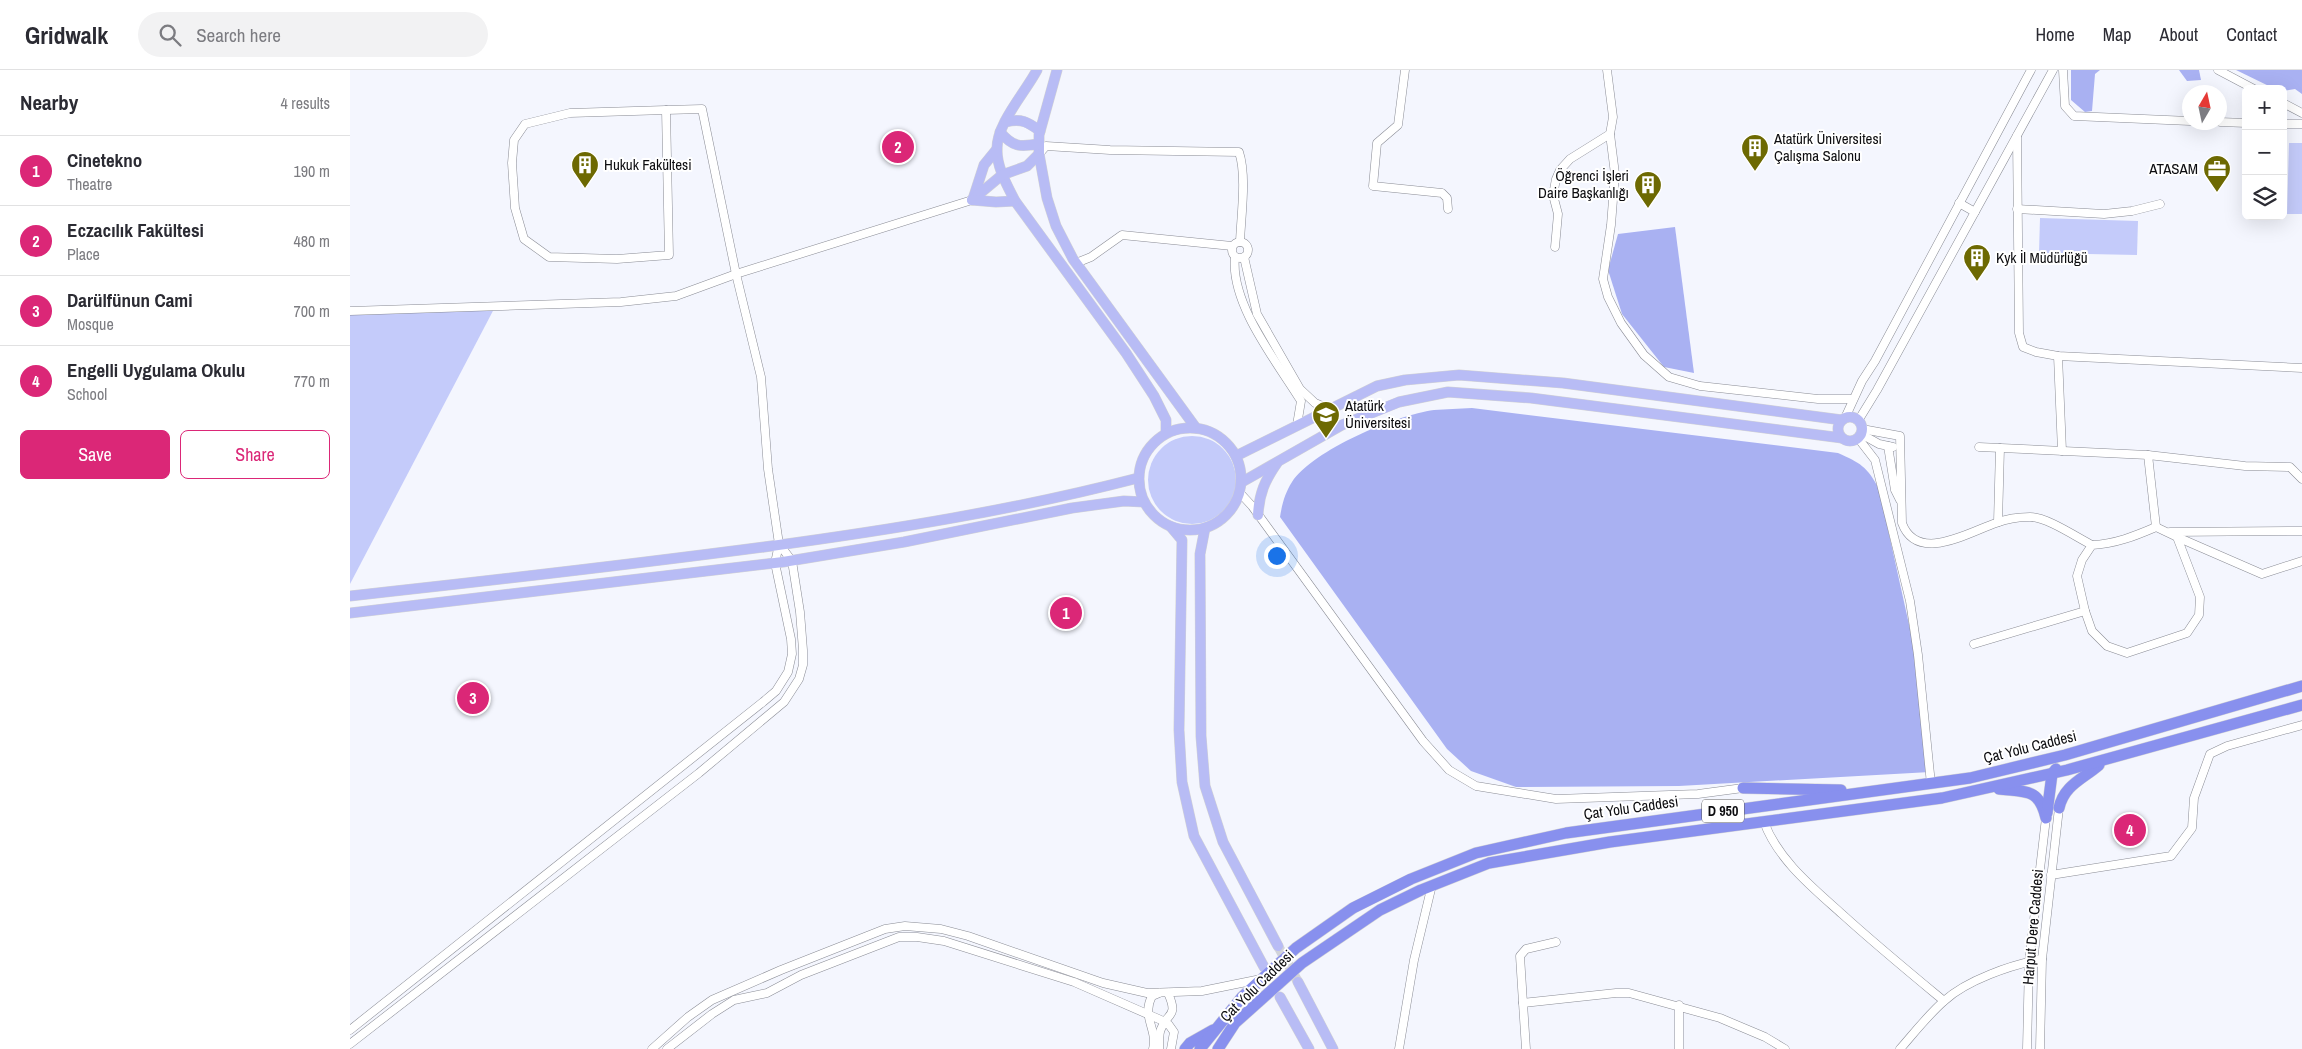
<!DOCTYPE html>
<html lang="en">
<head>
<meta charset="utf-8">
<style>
  :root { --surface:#fff; --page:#f2f2f3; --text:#2b2b33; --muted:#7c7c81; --line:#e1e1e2; --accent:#db2777 }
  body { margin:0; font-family:"Archivo Narrow",sans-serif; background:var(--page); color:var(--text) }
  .controls { position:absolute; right:15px; top:15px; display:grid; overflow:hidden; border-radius:8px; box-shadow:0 5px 20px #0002 }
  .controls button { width:45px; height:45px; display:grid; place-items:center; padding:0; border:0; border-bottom:1px solid var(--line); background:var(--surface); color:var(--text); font:25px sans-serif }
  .compass { position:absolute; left:1832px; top:15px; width:45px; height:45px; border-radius:50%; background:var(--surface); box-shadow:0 5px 20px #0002; rotate:9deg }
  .you { position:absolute; left:926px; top:485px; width:18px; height:18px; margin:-12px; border:4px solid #fff; border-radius:50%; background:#1a73e8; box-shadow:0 0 0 8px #1a73e833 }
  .badge { display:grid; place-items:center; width:32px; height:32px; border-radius:50%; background:var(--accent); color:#fff; font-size:16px; font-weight:700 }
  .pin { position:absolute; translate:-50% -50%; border:2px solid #fff; box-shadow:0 1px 5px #0006 }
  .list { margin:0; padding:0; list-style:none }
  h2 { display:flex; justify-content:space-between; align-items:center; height:65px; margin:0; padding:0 20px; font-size:21px }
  h2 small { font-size:16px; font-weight:400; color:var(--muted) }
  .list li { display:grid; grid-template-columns:32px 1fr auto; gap:15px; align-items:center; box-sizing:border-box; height:70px; padding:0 20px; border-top:1px solid var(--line) }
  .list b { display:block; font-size:19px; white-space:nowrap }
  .list p { margin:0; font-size:16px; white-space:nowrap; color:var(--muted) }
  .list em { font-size:16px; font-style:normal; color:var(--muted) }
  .actions { display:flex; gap:10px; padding:15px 20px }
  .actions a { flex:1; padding:11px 0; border:1px solid var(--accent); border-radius:8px; text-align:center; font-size:18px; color:var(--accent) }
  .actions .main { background:var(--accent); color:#fff }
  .icon { flex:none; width:28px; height:28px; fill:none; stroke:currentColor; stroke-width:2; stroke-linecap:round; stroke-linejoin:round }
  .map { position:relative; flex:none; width:1952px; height:979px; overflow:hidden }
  header { display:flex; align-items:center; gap:30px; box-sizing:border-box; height:70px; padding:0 25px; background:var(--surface); border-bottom:1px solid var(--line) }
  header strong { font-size:24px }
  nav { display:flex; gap:28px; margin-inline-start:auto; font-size:18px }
  .search { width:350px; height:45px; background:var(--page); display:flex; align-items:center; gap:12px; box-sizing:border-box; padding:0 18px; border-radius:28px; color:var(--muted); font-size:19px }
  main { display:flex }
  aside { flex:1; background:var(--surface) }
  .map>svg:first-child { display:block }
  .green { fill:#c4cbfa }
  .forest { fill:#a9b1f2 }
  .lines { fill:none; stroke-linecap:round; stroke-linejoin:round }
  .major-tunnel { stroke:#d1d3da; stroke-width:10; stroke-dasharray:10 5; stroke-linecap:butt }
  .minor-casing { stroke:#8a8c95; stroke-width:9 }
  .major-casing { stroke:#d3d3d4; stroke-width:11 }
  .highway-casing { stroke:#d3d3d4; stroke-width:12 }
  .minor { stroke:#fff; stroke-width:8 }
  .major { stroke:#b8bcf5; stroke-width:10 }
  .highway { stroke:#8890ee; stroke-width:11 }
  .labels { text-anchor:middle; stroke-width:4; stroke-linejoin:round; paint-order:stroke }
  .shield { fill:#fff; stroke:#565658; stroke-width:1 }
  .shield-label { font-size:14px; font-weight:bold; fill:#0d0d10 }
  .poi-label { font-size:15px; fill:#0d0d10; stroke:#fff; text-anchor:start }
  .street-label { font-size:15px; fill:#0d0d10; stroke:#fff }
</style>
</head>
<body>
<header>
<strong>Gridwalk</strong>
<div class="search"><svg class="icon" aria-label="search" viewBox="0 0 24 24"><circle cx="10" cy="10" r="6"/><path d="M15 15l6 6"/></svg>Search here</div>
<nav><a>Home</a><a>Map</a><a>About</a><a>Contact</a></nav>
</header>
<main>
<aside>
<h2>Nearby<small>4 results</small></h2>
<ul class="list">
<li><span class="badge">1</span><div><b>Cinetekno</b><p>Theatre</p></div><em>190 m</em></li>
<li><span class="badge">2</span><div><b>Eczacılık Fakültesi</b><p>Place</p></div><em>480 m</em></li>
<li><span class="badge">3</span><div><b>Darülfünun Cami</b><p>Mosque</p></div><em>700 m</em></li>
<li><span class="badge">4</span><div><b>Engelli Uygulama Okulu</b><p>School</p></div><em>770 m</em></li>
</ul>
<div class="actions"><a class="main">Save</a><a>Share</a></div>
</aside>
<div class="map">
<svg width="1952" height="979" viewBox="0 0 1952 979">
  <rect width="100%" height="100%" fill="#f4f6fe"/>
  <g class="green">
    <path d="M 1939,73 L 1952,73 L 1952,144 L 1937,144 Z"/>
    <path d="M 1690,148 L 1788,151 L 1787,185 L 1689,183 Z"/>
    <path d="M 145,237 L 0,514 L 0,241 Z"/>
    <circle cx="842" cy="410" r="44"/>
  </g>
  <g class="forest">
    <path d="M 1721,0 L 1750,0 L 1745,4 L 1742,41 L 1735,42 L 1721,30 Z"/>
    <path d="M 1829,0 L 1849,0 L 1851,10 L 1837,11 Z"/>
    <path d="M 1886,0 L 1952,0 L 1952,24 L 1945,19 L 1933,21 L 1933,19 L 1925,19 Z"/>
    <path d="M 1325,157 L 1344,303 L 1314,297 L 1272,244 L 1258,200 L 1268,164 Z"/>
    <path d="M 1122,338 L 1488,383 C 1510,393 1517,396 1529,419 L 1562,568 L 1580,702 L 1329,716 L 1166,717 L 1121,701 L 1097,679 L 930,447 C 932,434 935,423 942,412 C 963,380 1046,345 1084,340 C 1096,339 1109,339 1122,338 Z"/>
  </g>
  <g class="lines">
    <path class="major-tunnel" d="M 928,876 L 948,912"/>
    <defs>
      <g id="minor">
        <path d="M 1055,0 L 1048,55 L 1027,73 L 1023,116 L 1092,123 L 1097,128 L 1098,139"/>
        <path d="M 1713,0 L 1715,36 L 1724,46 L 1840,51"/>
        <path d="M 1868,0 L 1904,19"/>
        <path d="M 1933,33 L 1952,43"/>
        <path d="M 316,40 L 319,185 L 267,189 L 199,187 L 174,169 L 165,138 L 162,93 L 164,70 L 175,54 L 220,43 Z"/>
        <path d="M 1870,52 L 1896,53"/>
        <path d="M 1933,54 L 1952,54"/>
        <path d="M 1260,64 L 1265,104 L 1261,155 L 1253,209 L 1258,227 L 1271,253 L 1294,285 L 1319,307 L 1350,316 L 1468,329 L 1503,329"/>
        <path d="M 1667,66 L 1669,263 L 1673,277 L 1686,282 L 1708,286 L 1952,298"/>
        <path d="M 689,84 L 696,76 L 760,80 L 889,82 C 897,106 891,146 890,172"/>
        <path d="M 1609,133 L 1625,142"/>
        <path d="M 1667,139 L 1754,144 L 1782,141 L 1810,134"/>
        <circle cx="890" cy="180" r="8"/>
        <path d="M 1205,177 L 1208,144 L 1203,125 L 1206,109 L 1210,100 L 1220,89 L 1260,64 L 1263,47 L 1257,0"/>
        <path d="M 885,187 C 880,234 927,292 951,331 L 947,355"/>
        <path d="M 894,187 L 907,244 L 950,319 L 965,333 L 979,339"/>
        <path d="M 726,193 L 741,187 L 772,165 L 882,176"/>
        <path d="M 0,241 L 271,232 L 326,226 L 386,204 L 622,130"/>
        <path d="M 1708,286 L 1712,381"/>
        <path d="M 1495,348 L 1512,311 L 1525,291 L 1681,0"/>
        <path d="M 1508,351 L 1527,320 L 1703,0"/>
        <path d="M 1512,359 L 1550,366 L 1552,453 C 1567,494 1619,462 1646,453 C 1656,449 1668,447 1680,447 C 1697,447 1726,467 1742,475"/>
        <path d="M 1511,364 L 1529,374 L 1543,377"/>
        <path d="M 1508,368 L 1525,390 L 1560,531 L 1568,585 L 1581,714"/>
        <path d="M 1538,376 L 1545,420 L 1550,430"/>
        <path d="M 1629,377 L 1798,385 L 1895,396 L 1940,397 L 1952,409"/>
        <path d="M 1798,385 L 1806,457"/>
        <path d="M 890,423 L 902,436 L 1073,671 L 1099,700 L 1126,716 L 1206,729 L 1348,724 L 1393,718"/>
        <path d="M 1648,452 L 1650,378"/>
        <path d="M 1806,457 L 1827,467 L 1850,527 L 1849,545 L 1837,563 L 1777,583 L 1757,576 L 1742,561 L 1735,541 L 1727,506 L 1732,490 L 1742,475 C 1765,474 1785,466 1806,457 Z"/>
        <path d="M 1820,462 L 1952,461"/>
        <path d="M 1827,467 L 1912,504 L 1952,491"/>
        <path d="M 1624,574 L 1735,541"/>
        <path d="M 1414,752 C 1428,790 1463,818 1492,844 C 1525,874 1559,902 1594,931"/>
        <path d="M 1701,805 L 1821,786 L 1842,758 L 1844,728 L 1860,684 L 1877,676 L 1952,655"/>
        <path d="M 1173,933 L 1170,886 L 1176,879 L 1206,872"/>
        <path d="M 1329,935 L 1329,979"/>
        <path d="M 0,960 L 413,632 L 426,621 L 438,602 L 442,584 L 441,569 L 425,493 L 429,474 L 418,399 L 411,307 L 386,204 L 352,39 L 316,40"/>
        <path d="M 0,974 L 349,703 L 434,632 L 449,609 L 453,595 L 453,580 L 450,542 L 442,491 L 429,474"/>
        <path d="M 302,979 L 338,947 L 362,930 L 431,900 L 535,859 L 555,856 L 591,859 L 618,866 L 753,913 L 797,923 L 852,921 L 911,909"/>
        <path d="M 317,979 L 362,944 L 384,930 L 417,923 L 451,905 L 549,867 L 567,867 L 594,871 L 724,912 L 811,950 L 819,955 L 824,962 L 821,979"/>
        <path d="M 803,979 C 808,959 791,947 802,926 L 809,923"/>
        <path d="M 809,979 C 810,973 808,965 811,959 C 817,942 829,948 818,923"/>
        <path d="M 1049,979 L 1064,890 L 1082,815"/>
        <path d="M 1176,979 L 1173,933 L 1266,923 L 1279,923 L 1370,948 L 1415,967 L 1435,979"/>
        <path d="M 1550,979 C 1564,963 1578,945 1594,931 C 1617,910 1661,895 1692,889"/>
        <path d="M 1677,979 L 1679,892 L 1696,748"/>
        <path d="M 1690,979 L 1692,889 L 1709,738"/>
      </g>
      <g id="major">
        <path d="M 687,0 C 675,23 646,54 647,80 C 647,98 657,115 665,131 L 776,283 L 804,326 L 816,350 L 816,363"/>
        <path d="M 707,0 L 689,65 L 689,84 L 697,128 L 706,156 L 723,189 L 846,358"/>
        <path d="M 656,52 C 671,48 678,52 690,61"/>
        <path d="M 650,62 C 663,77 669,77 689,74"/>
        <path d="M 623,129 L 634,95 L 647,79"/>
        <path d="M 622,130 L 652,105 L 677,96 L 689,84"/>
        <path d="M 622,130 L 646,132 L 665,131"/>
        <circle cx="1500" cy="359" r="12"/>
        <circle cx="840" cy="409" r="51"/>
        <path d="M 886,386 L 1027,316 L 1055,310 L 1109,305 L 1213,313 L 1492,350"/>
        <path d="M 892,412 L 992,355 L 1049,332 L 1098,322 L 1181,328 L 1492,368"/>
        <path d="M 908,445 C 909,424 915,410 927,393"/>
        <path d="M 821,457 L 832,470 L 829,660 L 832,712 L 844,766 L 914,897"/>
        <path d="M 855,458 L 850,484 L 851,666 L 855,716 L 873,772 L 928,876"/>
        <path d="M 0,526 C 138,511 276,495 414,477 C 540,460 665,440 788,408"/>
        <path d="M 0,543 L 433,492 L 554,472 L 722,438 L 774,431 L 794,432"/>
        <path d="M 948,912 L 983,979"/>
        <path d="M 930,927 L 959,979"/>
      </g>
      <g id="highway">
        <path d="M 1393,718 L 1491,720"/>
        <path d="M 1649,719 C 1676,722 1689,718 1696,748"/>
        <path d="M 1709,738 C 1714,715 1733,709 1749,695"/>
        <path d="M 1697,743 L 1702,704 L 1706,699"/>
        <path d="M 835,979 L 840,973 L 863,960"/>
        <path d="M 850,979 L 892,927 L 946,878 L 1003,838 L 1061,809 L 1126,783 L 1216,763 L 1620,708 L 1715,685 L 1952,616"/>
        <path d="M 868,979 L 885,953 L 952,893 L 1030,840 L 1071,820 L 1139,793 L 1260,772 L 1592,728 L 1717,700 L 1952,635"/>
      </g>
    </defs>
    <use href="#minor" class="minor-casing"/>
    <use href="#major" class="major-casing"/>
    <use href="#highway" class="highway-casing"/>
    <use href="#minor" class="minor"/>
    <use href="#major" class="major"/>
    <use href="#highway" class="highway"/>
  </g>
  <defs>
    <symbol id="building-pin" viewBox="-11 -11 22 30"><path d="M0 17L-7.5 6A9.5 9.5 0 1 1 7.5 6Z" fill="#6d6902" stroke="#fff"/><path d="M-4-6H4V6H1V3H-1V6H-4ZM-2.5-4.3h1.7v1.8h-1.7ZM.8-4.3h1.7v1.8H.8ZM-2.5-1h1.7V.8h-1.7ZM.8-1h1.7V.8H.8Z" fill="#fff"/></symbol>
    <symbol id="office-pin" viewBox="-11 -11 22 30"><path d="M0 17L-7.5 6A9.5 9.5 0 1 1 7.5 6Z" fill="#6d6902" stroke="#fff"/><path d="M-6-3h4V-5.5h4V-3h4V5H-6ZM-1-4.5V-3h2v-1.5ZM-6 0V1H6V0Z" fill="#fff"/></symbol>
    <symbol id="university-pin" viewBox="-11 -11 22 30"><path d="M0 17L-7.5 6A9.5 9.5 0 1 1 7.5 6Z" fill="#6d6902" stroke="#fff"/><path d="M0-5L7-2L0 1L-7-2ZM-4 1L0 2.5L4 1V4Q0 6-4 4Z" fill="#fff"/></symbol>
  </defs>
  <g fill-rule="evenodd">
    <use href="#building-pin" x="1389" y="62" width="32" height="43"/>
    <use href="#building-pin" x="219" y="79" width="32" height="43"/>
    <use href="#office-pin" x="1851" y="83" width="32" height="43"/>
    <use href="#building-pin" x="1282" y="99" width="32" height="43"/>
    <use href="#building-pin" x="1611" y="172" width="32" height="43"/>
    <use href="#university-pin" x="960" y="329" width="32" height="43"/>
  </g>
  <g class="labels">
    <rect class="shield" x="1352" y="729.5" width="42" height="23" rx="4"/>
    <g class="shield-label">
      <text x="1373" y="746">D 950</text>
    </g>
    <g class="poi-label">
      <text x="1424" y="74">Atatürk Üniversitesi<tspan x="1424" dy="17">Çalışma Salonu</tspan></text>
      <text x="254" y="100">Hukuk Fakültesi</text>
      <text x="1848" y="104" text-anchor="end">ATASAM</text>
      <text x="1279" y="111" text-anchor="end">Öğrenci İşleri<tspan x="1279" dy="17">Daire Başkanlığı</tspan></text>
      <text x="1646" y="193">Kyk İl Müdürlüğü</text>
      <text x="995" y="341">Atatürk<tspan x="995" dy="17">Üniversitesi</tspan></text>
    </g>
    <g class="street-label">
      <text transform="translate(1680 677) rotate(-14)" y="5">Çat Yolu Caddesi</text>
      <text transform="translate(1281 738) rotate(-8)" y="5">Çat Yolu Caddesi</text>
      <text transform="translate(1683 857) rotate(-85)" y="5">Harput Dere Caddesi</text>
      <text transform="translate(907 916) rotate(-44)" y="5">Çat Yolu Caddesi</text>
    </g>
  </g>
</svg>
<div class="controls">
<button>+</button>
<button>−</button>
<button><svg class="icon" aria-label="layers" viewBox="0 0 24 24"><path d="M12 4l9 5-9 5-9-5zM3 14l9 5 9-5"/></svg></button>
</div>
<svg class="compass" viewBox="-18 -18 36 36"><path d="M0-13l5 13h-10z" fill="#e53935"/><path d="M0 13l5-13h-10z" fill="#7c7c81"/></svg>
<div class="you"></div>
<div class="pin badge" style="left:716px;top:543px">1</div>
<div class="pin badge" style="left:548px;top:77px">2</div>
<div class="pin badge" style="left:123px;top:628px">3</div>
<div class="pin badge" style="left:1780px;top:760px">4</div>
</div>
</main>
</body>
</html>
